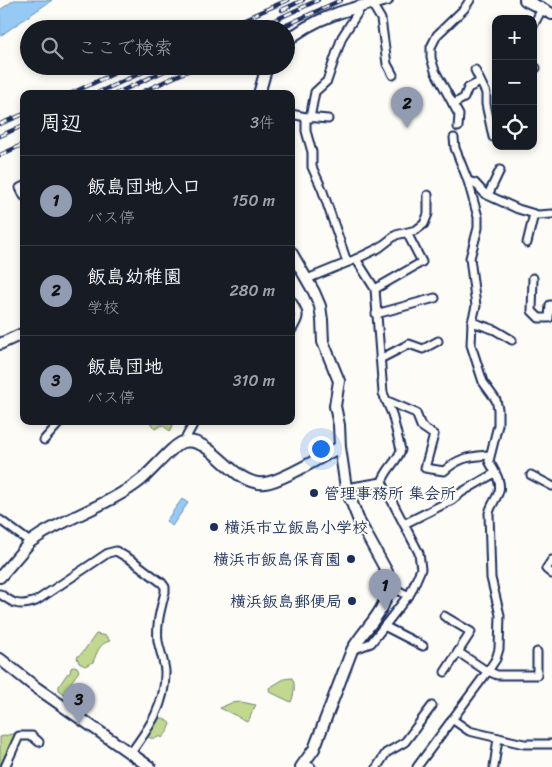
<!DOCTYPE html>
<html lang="ja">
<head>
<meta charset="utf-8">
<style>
  :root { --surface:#171b24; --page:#20242c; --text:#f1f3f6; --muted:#9ea1a6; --line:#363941; --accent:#919bb2 }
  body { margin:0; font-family:Sriracha,"Klee One",sans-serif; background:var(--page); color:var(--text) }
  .controls { position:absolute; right:15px; top:15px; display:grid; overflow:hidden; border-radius:10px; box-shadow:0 2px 8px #0003 }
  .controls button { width:45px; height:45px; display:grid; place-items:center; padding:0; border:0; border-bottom:1px solid var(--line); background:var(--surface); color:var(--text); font:25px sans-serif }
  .you { position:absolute; left:320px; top:448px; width:18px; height:18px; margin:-12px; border:4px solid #fff; border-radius:50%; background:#1a73e8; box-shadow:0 0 0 8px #1a73e833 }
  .badge { display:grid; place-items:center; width:32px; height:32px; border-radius:50%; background:var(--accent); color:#111; font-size:16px; font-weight:700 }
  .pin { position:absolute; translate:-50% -41px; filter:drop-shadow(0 1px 2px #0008) }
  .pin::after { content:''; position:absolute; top:26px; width:18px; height:15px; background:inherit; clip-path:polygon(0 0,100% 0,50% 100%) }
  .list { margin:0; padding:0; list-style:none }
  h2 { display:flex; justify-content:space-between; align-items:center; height:65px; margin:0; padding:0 20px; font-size:21px }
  h2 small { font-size:16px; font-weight:400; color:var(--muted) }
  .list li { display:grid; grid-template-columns:32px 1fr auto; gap:15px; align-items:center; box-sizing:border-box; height:90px; padding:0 20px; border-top:1px solid var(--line) }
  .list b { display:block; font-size:19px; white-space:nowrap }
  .list p { margin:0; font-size:16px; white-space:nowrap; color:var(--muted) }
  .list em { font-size:16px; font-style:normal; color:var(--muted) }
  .icon { flex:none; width:28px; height:28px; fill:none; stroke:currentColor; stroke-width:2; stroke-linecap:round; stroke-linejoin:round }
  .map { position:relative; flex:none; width:552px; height:767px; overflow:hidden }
  .search { position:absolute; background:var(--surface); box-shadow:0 2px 8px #0003; left:20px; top:20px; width:275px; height:55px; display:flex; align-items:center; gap:12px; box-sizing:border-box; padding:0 18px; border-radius:28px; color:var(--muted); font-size:19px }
  .panel { position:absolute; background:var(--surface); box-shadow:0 2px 8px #0003; left:20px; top:90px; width:275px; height:335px; border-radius:10px }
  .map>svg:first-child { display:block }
  .green { fill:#c1d88e; stroke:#6e8476 }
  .water { fill:#96c9f3; stroke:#658bb7 }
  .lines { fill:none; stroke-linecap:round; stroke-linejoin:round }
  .street-casing { stroke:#1b2f5e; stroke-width:11 }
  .secondary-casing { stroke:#1b2f5e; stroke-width:14 }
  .street { stroke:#fdfcf7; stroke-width:7 }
  .secondary { stroke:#fdfcf7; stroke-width:10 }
  .rail-casing { stroke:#1b2f5e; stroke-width:4.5 }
  .rail { stroke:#fdfcf7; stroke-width:2.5; stroke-dasharray:8; stroke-linecap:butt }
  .poi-dot { fill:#1b2f5e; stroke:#fdfcf7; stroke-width:2 }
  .labels { text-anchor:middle; stroke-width:4; stroke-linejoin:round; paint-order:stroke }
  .poi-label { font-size:16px; font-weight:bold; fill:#1b2f5e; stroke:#fdfcf7; text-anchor:start }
</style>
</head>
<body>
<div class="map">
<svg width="552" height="767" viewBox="0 0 552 767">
  <rect width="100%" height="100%" fill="#fdfcf7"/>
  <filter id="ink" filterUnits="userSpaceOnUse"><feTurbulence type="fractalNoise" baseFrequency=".02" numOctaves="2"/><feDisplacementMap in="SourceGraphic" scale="10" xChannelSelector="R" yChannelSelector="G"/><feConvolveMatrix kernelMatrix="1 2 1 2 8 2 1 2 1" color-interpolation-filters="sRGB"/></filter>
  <g filter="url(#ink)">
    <g class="green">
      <path d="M 149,421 L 175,421 L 170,431 L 162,425 L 155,429 Z"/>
      <path d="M 96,634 L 106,636 L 110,641 C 99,643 97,653 93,662 L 85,666 L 79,663 L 77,657 L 83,652 Z"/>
      <path d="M 74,666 L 77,667 L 79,671 L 65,691 L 65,695 L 59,690 L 59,686 L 67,674 L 70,673 L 71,668 Z"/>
      <path d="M 292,678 C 296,683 294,696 291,702 L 270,692 L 269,688 L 284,679 Z"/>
      <path d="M 241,702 L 256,705 L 247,721 L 220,708 L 231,703 Z"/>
      <path d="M 160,718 L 163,718 L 171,724 L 168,731 L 162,738 L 160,736 C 156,739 152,739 148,737 Z"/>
      <path d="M 16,733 L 2,767 L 0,767 L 0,737 Z"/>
    </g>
    <g class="water">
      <path d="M 14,0 L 52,0 L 0,36 L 0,10 Z"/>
      <path d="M 182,499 L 188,503 L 172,526 L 166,521 Z"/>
    </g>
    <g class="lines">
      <defs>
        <g id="street">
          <path d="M 372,4 L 381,19 L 387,64 L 393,75"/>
          <path d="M 533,26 L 542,9"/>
          <path d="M 533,66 L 536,68"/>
          <path d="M 475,70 L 486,93 L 486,104 L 493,137"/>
          <path d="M 453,104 L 464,98 L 468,88 L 480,82"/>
          <path d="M 291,114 L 306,117 L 328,119"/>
          <path d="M 306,117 L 306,131 L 312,152 L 312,167 L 322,189 L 347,262"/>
          <path d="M 310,118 L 315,92 L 327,81 L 342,37 L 362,6"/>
          <path d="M 458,127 L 459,115 L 435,71 L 431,58 L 431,47 L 437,35 L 464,9 L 470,0"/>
          <path d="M 468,181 L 475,183 L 485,194 L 518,209 L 538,215 L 552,214"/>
          <path d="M 24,186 L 20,188 L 24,196"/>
          <path d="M 488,195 L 500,170"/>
          <path d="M 527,243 L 534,214"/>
          <path d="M 356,259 L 375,289 L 383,393 L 392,414 L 401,450 C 397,462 386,469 382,482"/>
          <path d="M 533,278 L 532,311 L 539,318 L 549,318 L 550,305 L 552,305"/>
          <path d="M 307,279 L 356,259 L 379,248 L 396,235 L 416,230 L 424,224 L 428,214 L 428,195"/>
          <path d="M 375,289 L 422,262 L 407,233"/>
          <path d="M 291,300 C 300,315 301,316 291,331"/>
          <path d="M 376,314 L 435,298"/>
          <path d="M 472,322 L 495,330 L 512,340"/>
          <path d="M 380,359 L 409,344 L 423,349 L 438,341"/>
          <path d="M 385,400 L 416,413 L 421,426 L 434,435 L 425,468 L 444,471 C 460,457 468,457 489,455"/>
          <path d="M 44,440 L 61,421"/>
          <path d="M 184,441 L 195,421"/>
          <path d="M 531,475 L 552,486"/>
          <path d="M 346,488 L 382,482 L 419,553 L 421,569 L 411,592 L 371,643 L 352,650"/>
          <path d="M 0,520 L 30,542"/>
          <path d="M 404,524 L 452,500 L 462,492 L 495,473"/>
          <path d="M 552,560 L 546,569 L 552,574"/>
          <path d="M 388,585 L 409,596"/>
          <path d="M 0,594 C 14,604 19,607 36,601 L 108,553 L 116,551 L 133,561 L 162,583 L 165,587 L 165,592 C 161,608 156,624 158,641 C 160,651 164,661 165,671 C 166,705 149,728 130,754"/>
          <path d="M 444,616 L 471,632 L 445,672"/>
          <path d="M 384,626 L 423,646"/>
          <path d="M 458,652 L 488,672"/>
          <path d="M 488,671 L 497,675 L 537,675 L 537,652"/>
          <path d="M 452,719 L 469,731 L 524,744 L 552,744"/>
          <path d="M 304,764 L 311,767"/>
          <path d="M 5,767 L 19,736 L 32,736 L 39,742"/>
          <path d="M 377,767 L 386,753 L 405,742 L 432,706"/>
          <path d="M 417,767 L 488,671 L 496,659 L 499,649 L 500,615 L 491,578 L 489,513 C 491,505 497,498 499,491 C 502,481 493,469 489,461 L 498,425 L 498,409 L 496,400 L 483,382 L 471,345 L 472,322 L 476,306 L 470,258 L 478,228 L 478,217 L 468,181 L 455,148 L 454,138"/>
          <path d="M 494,767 L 498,738"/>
        </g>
        <g id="secondary">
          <path d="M 525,0 L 552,14"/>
          <path d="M 286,42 C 314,17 351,8 387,0"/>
          <path d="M 259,94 L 267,66"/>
          <path d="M 291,252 L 314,292 L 320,306 L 322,320 L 323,342 L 339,381 L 335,406 L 339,425 L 340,447 L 346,488 L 359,521 L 387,572 C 393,609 368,622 352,650 L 314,749 L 301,767"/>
          <path d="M 0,344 L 24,333"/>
          <path d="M 0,577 L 30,542 L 42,534 C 74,515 112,503 141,480 C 151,472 174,444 183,442 C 212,435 233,487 265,483 C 283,481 322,456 340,447"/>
          <path d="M 0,659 L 34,686 L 150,767"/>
        </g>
      </defs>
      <use href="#street" class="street-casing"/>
      <use href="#secondary" class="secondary-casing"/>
      <use href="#street" class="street"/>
      <use href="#secondary" class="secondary"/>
      <defs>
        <g id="rail">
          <path d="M 282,10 L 303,0"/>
          <path d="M 222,29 L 288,0"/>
          <path d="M 256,29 L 318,0"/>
          <path d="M 278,29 L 341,0"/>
          <path d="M 70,94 L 130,66"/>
          <path d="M 95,94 L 156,66"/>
          <path d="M 115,94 L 175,66"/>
          <path d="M 138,94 L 198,66"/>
          <path d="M 0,124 L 24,114"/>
          <path d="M 0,136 L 24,125"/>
          <path d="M 0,155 L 24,144"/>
        </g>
      </defs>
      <use href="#rail" class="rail-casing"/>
      <use href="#rail" class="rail"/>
    </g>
  </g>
  <g class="poi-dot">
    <circle cx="314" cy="493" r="5"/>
    <circle cx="214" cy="527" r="5"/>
    <circle cx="351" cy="559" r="5"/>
    <circle cx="352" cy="601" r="5"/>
  </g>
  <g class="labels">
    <g class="poi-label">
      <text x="324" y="499">管理事務所 集会所</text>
      <text x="224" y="533">横浜市立飯島小学校</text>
      <text x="341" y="565" text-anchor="end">横浜市飯島保育園</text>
      <text x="342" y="607" text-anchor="end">横浜飯島郵便局</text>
    </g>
  </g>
</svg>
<div class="controls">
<button>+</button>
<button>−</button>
<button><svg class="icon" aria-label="locate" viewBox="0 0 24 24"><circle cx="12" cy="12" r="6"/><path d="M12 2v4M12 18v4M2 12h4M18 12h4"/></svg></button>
</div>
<div class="you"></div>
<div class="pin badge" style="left:385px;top:610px">1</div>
<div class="pin badge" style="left:407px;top:128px">2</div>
<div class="pin badge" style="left:79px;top:724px">3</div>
<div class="search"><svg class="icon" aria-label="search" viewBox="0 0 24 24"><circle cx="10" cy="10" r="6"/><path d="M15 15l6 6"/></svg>ここで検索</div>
<section class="panel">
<h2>周辺<small>3件</small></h2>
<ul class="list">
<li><span class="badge">1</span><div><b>飯島団地入口</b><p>バス停</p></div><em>150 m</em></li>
<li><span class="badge">2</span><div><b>飯島幼稚園</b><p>学校</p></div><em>280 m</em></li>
<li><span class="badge">3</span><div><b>飯島団地</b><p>バス停</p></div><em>310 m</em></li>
</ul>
</section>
</div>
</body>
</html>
